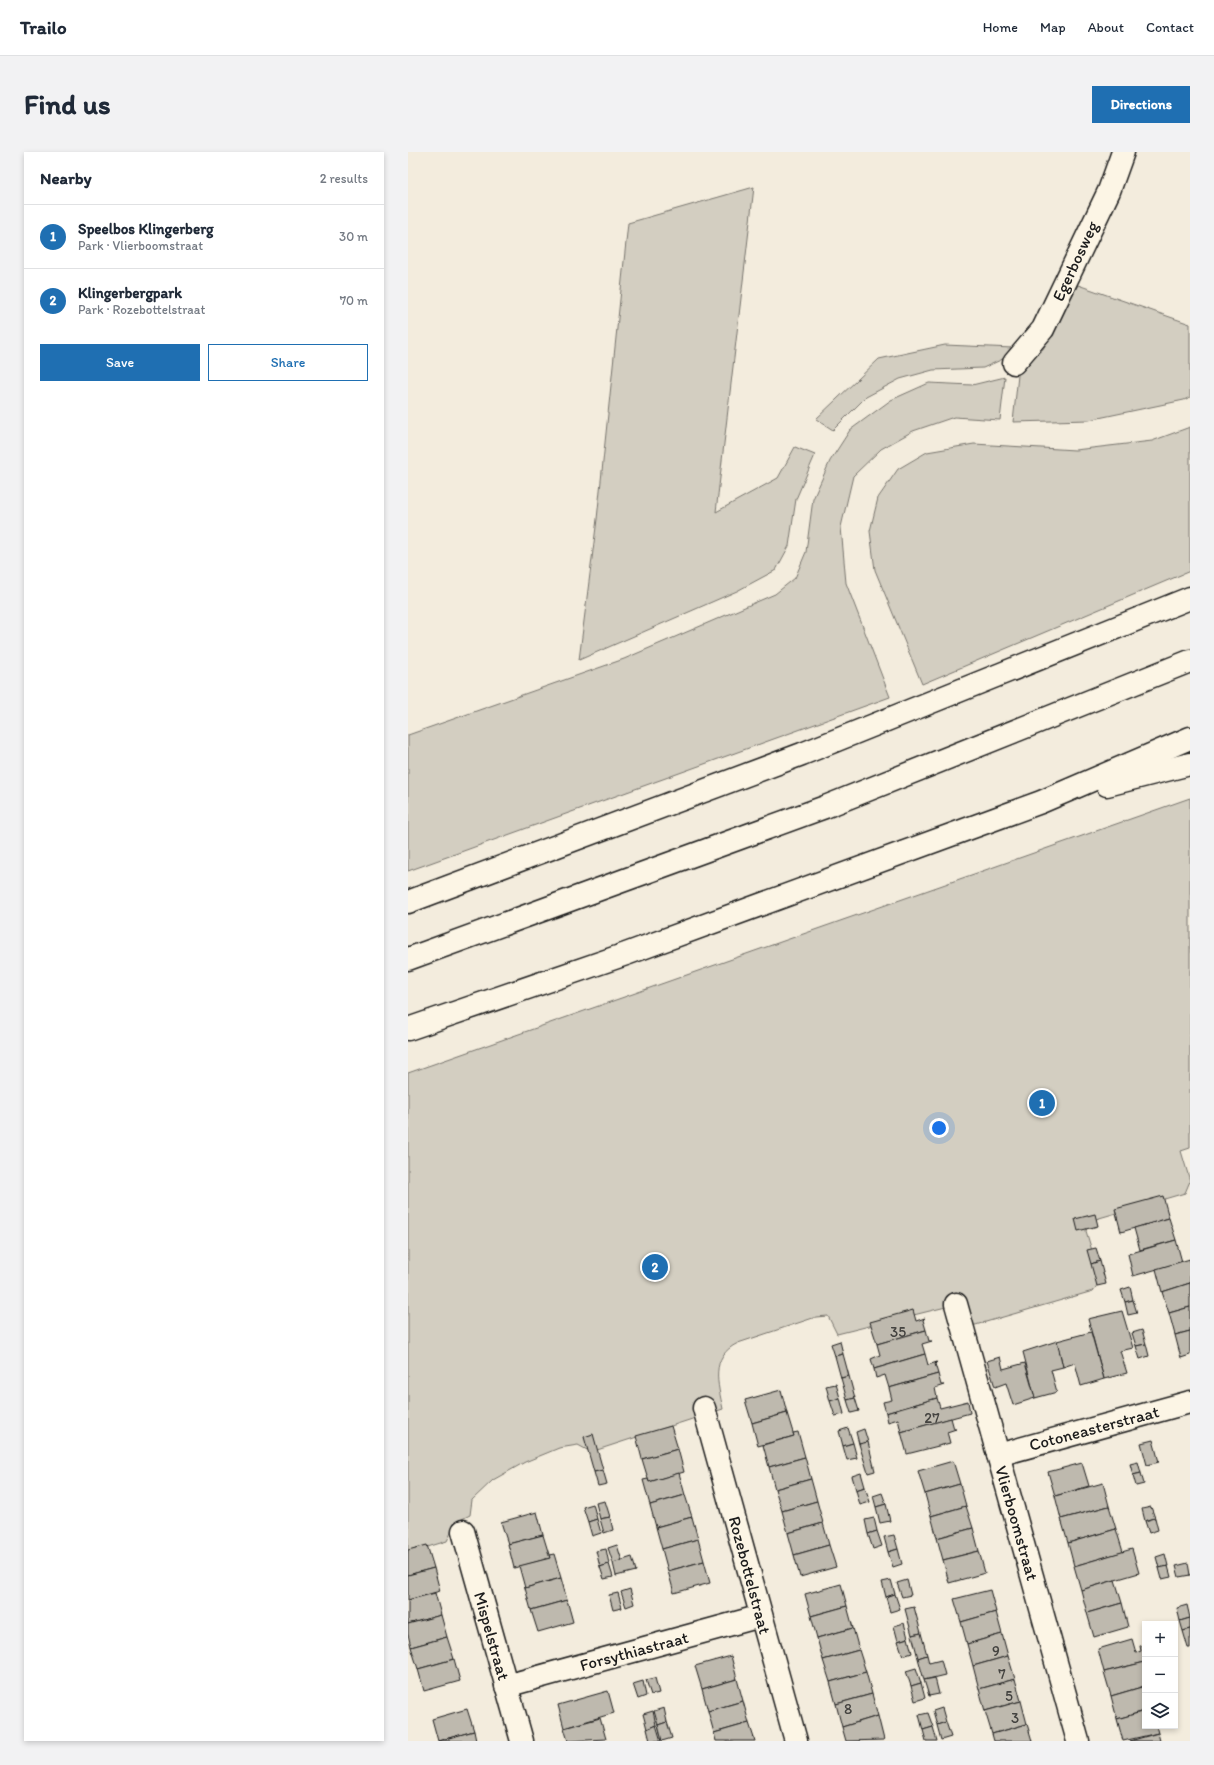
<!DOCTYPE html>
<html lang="en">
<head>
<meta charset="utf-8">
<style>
  :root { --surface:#fff; --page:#f2f2f3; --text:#1f2937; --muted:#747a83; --line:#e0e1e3; --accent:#1f6fb2 }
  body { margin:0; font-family:Itim,sans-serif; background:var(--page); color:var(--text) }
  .controls { position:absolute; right:12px; bottom:12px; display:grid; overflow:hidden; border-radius:0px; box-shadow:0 2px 6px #0003 }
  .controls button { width:36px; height:36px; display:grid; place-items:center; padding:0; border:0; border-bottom:1px solid var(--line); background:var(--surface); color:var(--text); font:20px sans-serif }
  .you { position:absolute; left:531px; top:976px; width:14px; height:14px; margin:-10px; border:3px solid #fff; border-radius:50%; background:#1a73e8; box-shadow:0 0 0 6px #1a73e833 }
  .badge { display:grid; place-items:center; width:26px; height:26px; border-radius:50%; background:var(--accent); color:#fff; font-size:13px; font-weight:700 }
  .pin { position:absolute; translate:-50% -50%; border:2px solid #fff; box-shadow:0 1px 4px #0006 }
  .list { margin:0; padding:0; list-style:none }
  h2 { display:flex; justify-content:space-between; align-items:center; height:52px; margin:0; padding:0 16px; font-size:17px }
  h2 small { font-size:13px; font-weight:400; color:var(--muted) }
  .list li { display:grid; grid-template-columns:26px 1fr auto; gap:12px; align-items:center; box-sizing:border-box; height:64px; padding:0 16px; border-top:1px solid var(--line) }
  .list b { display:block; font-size:15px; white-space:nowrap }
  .list p { margin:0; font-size:13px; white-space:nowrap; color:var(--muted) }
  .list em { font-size:13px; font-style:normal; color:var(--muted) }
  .actions { display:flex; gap:8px; padding:12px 16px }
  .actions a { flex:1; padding:9px 0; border:1px solid var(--accent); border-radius:0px; text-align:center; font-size:14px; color:var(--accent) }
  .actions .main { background:var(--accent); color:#fff }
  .icon { flex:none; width:22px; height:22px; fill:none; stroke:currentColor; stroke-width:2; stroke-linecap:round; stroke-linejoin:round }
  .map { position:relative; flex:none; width:782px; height:1589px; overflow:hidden; border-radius:0px }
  header { display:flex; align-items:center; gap:24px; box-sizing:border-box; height:56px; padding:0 20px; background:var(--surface); border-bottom:1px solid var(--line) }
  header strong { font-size:19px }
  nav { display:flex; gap:22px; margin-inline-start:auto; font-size:14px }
  .intro { display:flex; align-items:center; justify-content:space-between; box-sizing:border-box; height:96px; padding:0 24px }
  h1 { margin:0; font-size:28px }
  .button { padding:10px 18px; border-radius:0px; background:var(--accent); color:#fff; font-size:14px; font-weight:700 }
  main { display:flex; gap:24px; padding:0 24px }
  aside { flex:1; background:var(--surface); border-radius:0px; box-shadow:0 2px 6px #0003 }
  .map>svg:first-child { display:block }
  .green { fill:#d3cec1; stroke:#78756e }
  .building { fill:#beb9ae; stroke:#1c1c1c }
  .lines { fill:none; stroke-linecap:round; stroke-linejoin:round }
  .minor-casing { stroke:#1c1c1c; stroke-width:25 }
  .highway-casing { stroke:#1c1c1c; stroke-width:25 }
  .minor { stroke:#fcf5e5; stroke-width:22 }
  .highway { stroke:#fcf5e5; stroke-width:22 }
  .labels { text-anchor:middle; stroke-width:3; stroke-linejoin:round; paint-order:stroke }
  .number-label { font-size:15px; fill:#444340 }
  .street-label { font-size:17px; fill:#1c1c1c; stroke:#fcf5e5 }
</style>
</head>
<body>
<header>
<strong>Trailo</strong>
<nav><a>Home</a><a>Map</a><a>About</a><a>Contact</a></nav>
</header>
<div class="intro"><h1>Find us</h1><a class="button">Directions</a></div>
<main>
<aside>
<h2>Nearby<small>2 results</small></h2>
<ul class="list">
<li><span class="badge">1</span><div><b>Speelbos Klingerberg</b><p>Park · Vlierboomstraat</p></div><em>30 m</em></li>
<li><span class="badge">2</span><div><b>Klingerbergpark</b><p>Park · Rozebottelstraat</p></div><em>70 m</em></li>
</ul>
<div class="actions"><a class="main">Save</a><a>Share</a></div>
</aside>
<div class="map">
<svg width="782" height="1589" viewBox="0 0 782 1589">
  <rect width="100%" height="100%" fill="#f3ecdd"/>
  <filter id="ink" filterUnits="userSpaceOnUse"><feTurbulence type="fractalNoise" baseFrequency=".025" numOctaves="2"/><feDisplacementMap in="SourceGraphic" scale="8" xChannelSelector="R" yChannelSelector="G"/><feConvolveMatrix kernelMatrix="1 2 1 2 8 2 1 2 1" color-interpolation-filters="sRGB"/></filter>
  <g filter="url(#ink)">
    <g class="green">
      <path d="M 346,35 L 308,360 L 370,326 L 387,295 L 407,303 L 388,347 L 381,394 L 368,418 L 329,439 L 171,508 L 189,367 L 220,71 Z"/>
      <path d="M 670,133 L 782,172 L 782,245 L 776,248 L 681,268 L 605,270 L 611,214 L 635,197 Z"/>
      <path d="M 537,193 L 605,196 L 595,207 L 575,216 L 525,218 L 492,227 L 458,245 L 425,278 L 408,267 L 471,207 Z"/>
      <path d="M 597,225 L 592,268 L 546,265 L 505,279 L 473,297 L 445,324 L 433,375 L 438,431 L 482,545 L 0,719 L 0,583 L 216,507 L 367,442 L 387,426 L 398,400 L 405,347 L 422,309 L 442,278 L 483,248 L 521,231 L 564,233 Z"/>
      <path d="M 782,275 L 782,419 L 514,532 L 467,418 L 462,379 L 470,346 L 490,317 L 519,300 L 566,292 L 667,298 L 744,289 Z"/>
      <path d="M 782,646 L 782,996 L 773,999 L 782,1029 L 777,1041 L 681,1069 L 678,1079 L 693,1128 L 685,1139 L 564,1174 L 558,1150 L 429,1182 L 420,1164 L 408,1165 L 330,1191 C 301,1205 310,1232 315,1257 L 183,1300 L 170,1293 L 151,1296 L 117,1310 L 85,1328 L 64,1348 L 62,1363 L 48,1370 L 39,1389 L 0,1401 L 0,921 Z"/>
    </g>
    <g class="building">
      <path d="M 755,1044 L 761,1066 L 713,1080 L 707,1057 Z"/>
      <path d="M 687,1062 L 690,1074 L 670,1079 L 667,1067 Z"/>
      <path d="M 761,1066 L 768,1088 L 732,1098 L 726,1076 Z"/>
      <path d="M 768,1088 L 774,1110 L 725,1124 L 720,1102 Z"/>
      <path d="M 688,1096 L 692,1109 L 683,1112 L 679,1098 Z"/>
      <path d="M 782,1107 L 782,1131 L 754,1140 L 748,1117 Z"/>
      <path d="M 692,1109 L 698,1132 L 689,1134 L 683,1112 Z"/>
      <path d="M 782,1131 L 782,1155 L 761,1161 L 754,1140 Z"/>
      <path d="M 722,1135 L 725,1148 L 717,1150 L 713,1138 Z"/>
      <path d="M 725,1148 L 729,1161 L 720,1163 L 717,1150 Z"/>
      <path d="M 782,1155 L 782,1179 L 767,1183 L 761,1161 Z"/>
      <path d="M 505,1158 L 508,1169 L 517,1166 L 515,1168 L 518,1178 L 469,1192 L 462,1170 Z"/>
      <path d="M 714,1159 L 725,1196 L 712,1199 L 719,1221 L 696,1227 L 680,1167 Z"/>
      <path d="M 518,1178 L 521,1189 L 524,1189 L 514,1192 L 517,1202 L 466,1217 L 463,1207 L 472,1203 L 469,1192 Z"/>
      <path d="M 734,1178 L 738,1192 L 728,1194 L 724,1181 Z"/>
      <path d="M 782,1179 L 782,1203 L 773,1206 L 767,1183 Z"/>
      <path d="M 683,1180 L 696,1227 L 673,1234 L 667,1211 L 655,1215 L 649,1189 Z"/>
      <path d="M 432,1189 L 435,1202 L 427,1204 L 423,1192 Z"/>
      <path d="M 649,1189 L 655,1215 L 643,1218 L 649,1240 L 627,1246 L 615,1200 Z"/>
      <path d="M 738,1192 L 741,1204 L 732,1207 L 728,1194 Z"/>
      <path d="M 435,1202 L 441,1224 L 433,1226 L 427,1204 Z"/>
      <path d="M 517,1202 L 520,1213 L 529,1210 L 527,1212 L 530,1222 L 481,1236 L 477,1223 L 468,1226 L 466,1217 Z"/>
      <path d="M 592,1205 L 595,1217 L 617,1211 L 627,1246 L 605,1253 L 598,1231 L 587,1235 L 579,1209 Z"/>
      <path d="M 530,1222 L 533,1233 L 536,1233 L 527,1236 L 529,1246 L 478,1261 L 475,1250 L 484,1248 L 481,1236 Z"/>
      <path d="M 441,1224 L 447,1246 L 439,1248 L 433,1226 Z"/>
      <path d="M 428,1232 L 432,1246 L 422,1249 L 418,1234 Z"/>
      <path d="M 373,1238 L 379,1261 L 344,1271 L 337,1248 Z"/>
      <path d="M 432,1246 L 436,1262 L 427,1264 L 422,1249 Z"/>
      <path d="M 447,1246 L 451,1259 L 443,1261 L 439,1248 Z"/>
      <path d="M 529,1246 L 532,1256 L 560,1249 L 562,1261 L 493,1280 L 490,1267 L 480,1270 L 478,1261 Z"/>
      <path d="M 379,1261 L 386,1284 L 350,1294 L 344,1271 Z"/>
      <path d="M 543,1266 L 546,1277 L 548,1277 L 539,1280 L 542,1291 L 499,1302 L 493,1280 Z"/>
      <path d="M 263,1274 L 270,1297 L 234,1307 L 228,1284 Z"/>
      <path d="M 440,1276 L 445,1291 L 435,1294 L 431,1279 Z"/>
      <path d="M 456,1277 L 460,1290 L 451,1292 L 448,1280 Z"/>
      <path d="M 390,1280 L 397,1305 L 361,1315 L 355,1293 L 386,1284 L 385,1281 Z"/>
      <path d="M 185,1282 L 195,1318 L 186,1320 L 176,1285 Z"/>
      <path d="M 745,1288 L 751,1310 L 739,1313 L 733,1291 Z"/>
      <path d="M 460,1290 L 467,1319 L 460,1321 L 451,1292 Z"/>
      <path d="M 445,1291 L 449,1306 L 439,1308 L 435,1294 Z"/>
      <path d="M 270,1297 L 276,1320 L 241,1330 L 234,1307 Z"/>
      <path d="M 397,1305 L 403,1327 L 367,1337 L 361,1315 Z"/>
      <path d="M 545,1309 L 552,1332 L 517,1342 L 510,1319 Z"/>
      <path d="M 730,1310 L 733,1321 L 725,1323 L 722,1312 Z"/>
      <path d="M 674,1311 L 681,1334 L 647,1344 L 640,1320 Z"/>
      <path d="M 195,1318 L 199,1332 L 190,1334 L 186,1320 Z"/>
      <path d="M 271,1321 L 277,1343 L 242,1353 L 235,1328 L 240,1327 L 241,1330 Z"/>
      <path d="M 453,1321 L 457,1335 L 448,1338 L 444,1324 Z"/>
      <path d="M 733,1321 L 736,1332 L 728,1334 L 725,1323 Z"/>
      <path d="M 403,1327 L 409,1349 L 374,1359 L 367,1337 Z"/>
      <path d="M 695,1331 L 701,1354 L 653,1367 L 647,1344 Z"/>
      <path d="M 552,1332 L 558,1354 L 523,1364 L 517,1342 Z"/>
      <path d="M 457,1335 L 462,1350 L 452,1353 L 448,1338 Z"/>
      <path d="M 474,1341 L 478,1352 L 468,1355 L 465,1344 Z"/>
      <path d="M 277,1343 L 284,1365 L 248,1375 L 242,1353 Z"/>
      <path d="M 197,1349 L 202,1365 L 192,1367 L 188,1351 Z"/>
      <path d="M 409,1349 L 415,1371 L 380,1381 L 374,1359 Z"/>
      <path d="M 185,1352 L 189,1367 L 180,1370 L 175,1355 Z"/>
      <path d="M 478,1352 L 482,1369 L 472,1371 L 468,1355 Z"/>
      <path d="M 558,1354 L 565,1376 L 529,1386 L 523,1364 Z"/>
      <path d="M 701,1354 L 708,1377 L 660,1391 L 653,1367 Z"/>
      <path d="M 743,1355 L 747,1366 L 737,1369 L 734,1357 Z"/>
      <path d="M 129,1360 L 135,1383 L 100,1392 L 93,1370 Z"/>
      <path d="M 202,1365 L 205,1378 L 196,1381 L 192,1367 Z"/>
      <path d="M 284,1365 L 290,1387 L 254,1397 L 248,1375 Z"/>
      <path d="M 466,1366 L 469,1379 L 460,1382 L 457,1368 Z"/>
      <path d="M 747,1366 L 750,1378 L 741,1381 L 737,1369 Z"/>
      <path d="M 189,1367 L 193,1381 L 184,1384 L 180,1370 Z"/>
      <path d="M 415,1371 L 421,1393 L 386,1403 L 380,1381 Z"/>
      <path d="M 565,1376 L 571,1399 L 535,1408 L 529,1386 Z"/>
      <path d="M 708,1377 L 715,1400 L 666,1414 L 660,1391 Z"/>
      <path d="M 469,1379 L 474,1394 L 465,1397 L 460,1382 Z"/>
      <path d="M 135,1383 L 142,1406 L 106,1416 L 100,1392 Z"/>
      <path d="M 486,1383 L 490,1397 L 480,1400 L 476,1385 Z"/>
      <path d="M 290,1387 L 296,1409 L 260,1419 L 254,1397 Z"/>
      <path d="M 19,1393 L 26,1416 L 0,1423 L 0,1398 Z"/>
      <path d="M 209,1393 L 214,1409 L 205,1411 L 200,1396 Z"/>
      <path d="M 421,1393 L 428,1415 L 392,1425 L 386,1403 Z"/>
      <path d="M 198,1397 L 201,1412 L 192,1415 L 188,1399 Z"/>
      <path d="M 490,1397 L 494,1412 L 485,1415 L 480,1400 Z"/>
      <path d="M 724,1397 L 731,1421 L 673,1438 L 666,1414 Z"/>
      <path d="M 571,1399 L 577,1421 L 541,1431 L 535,1408 Z"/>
      <path d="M 146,1402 L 153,1426 L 117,1436 L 111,1414 L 142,1406 L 141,1403 Z"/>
      <path d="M 757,1402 L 760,1414 L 751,1416 L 748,1405 Z"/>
      <path d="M 224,1405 L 228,1419 L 208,1424 L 205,1411 Z"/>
      <path d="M 296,1409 L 302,1431 L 266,1441 L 260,1419 Z"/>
      <path d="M 780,1411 L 782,1423 L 771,1425 L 768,1414 Z"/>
      <path d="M 201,1412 L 205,1425 L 196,1427 L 192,1415 Z"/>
      <path d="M 760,1414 L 763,1425 L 754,1427 L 751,1416 Z"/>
      <path d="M 26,1416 L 32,1439 L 0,1448 L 0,1423 Z"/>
      <path d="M 153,1426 L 159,1448 L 123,1458 L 117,1436 Z"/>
      <path d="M 483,1428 L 487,1442 L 478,1445 L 474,1430 Z"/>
      <path d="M 499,1428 L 503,1443 L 494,1445 L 489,1431 Z"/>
      <path d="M 707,1428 L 714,1451 L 679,1461 L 673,1438 Z"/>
      <path d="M 433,1432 L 439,1454 L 403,1464 L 397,1442 Z"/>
      <path d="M 222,1437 L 226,1452 L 218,1455 L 213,1440 Z"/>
      <path d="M 582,1438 L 588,1460 L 553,1470 L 546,1447 Z"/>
      <path d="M 27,1441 L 33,1463 L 0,1472 L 0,1448 Z"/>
      <path d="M 210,1441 L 214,1456 L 205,1458 L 201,1443 Z"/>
      <path d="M 487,1442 L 492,1457 L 482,1460 L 478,1445 Z"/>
      <path d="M 159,1448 L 165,1470 L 130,1480 L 123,1458 Z"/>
      <path d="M 714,1451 L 720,1475 L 686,1485 L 679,1461 Z"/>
      <path d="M 779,1453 L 782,1466 L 772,1469 L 769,1456 Z"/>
      <path d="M 439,1454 L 445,1476 L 409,1486 L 403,1464 Z"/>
      <path d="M 506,1455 L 513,1481 L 504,1483 L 497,1457 Z"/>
      <path d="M 588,1460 L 594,1482 L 559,1492 L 553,1470 Z"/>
      <path d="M 33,1463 L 39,1485 L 3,1495 L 0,1482 L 0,1472 Z"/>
      <path d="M 782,1466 L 782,1477 L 775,1479 L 772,1469 Z"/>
      <path d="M 496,1471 L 500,1486 L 490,1489 L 486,1474 Z"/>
      <path d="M 445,1476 L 451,1498 L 415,1508 L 409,1486 Z"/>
      <path d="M 782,1477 L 782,1496 L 780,1496 L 775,1479 Z"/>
      <path d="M 513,1481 L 519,1503 L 510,1506 L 504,1483 Z"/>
      <path d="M 594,1482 L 600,1504 L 565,1514 L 559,1492 Z"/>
      <path d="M 39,1485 L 46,1507 L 10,1517 L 3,1495 Z"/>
      <path d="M 500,1486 L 504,1501 L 495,1504 L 490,1489 Z"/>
      <path d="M 724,1487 L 728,1501 L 733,1499 L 732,1494 L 737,1493 L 737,1510 L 696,1520 L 690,1497 Z"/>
      <path d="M 451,1498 L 458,1520 L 422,1530 L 415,1508 Z"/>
      <path d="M 519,1503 L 521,1511 L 533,1508 L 537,1523 L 516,1528 L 510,1506 Z"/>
      <path d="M 323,1504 L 329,1527 L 294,1537 L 287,1514 Z"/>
      <path d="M 600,1504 L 607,1527 L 571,1537 L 565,1514 Z"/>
      <path d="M 46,1507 L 52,1529 L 16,1539 L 10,1517 Z"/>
      <path d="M 737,1510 L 737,1534 L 703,1544 L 696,1520 Z"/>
      <path d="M 508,1516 L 513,1531 L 503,1534 L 498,1519 Z"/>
      <path d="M 458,1520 L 464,1542 L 428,1552 L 422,1530 Z"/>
      <path d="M 247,1526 L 251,1541 L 243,1543 L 238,1528 Z"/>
      <path d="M 527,1526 L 531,1542 L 521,1544 L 516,1528 Z"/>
      <path d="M 329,1527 L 335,1549 L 300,1559 L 294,1537 Z"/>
      <path d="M 607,1527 L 613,1549 L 577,1559 L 571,1537 Z"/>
      <path d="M 235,1529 L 238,1544 L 230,1547 L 225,1532 Z"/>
      <path d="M 513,1531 L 517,1546 L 507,1549 L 503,1534 Z"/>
      <path d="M 737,1534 L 737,1559 L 709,1567 L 703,1544 Z"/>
      <path d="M 200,1539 L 206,1561 L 156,1576 L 150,1553 Z"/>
      <path d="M 464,1542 L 470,1564 L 434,1575 L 428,1552 Z"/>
      <path d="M 335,1549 L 341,1571 L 306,1581 L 300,1559 Z"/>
      <path d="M 613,1549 L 619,1572 L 584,1582 L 577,1559 Z"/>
      <path d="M 256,1556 L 259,1570 L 250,1573 L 246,1559 Z"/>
      <path d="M 534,1556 L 538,1570 L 529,1573 L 525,1559 Z"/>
      <path d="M 59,1557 L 66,1579 L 30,1589 L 24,1567 Z"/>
      <path d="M 245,1559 L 248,1573 L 239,1577 L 235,1562 Z"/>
      <path d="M 737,1559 L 737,1574 L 748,1574 L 750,1581 L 715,1589 L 709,1567 Z"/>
      <path d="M 520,1561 L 525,1575 L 515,1578 L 511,1563 Z"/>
      <path d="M 470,1564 L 476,1588 L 438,1589 L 434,1575 Z"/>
      <path d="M 192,1566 L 198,1587 L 160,1589 L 156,1576 Z"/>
      <path d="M 259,1570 L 264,1586 L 254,1589 L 250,1573 Z"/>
      <path d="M 538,1570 L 543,1585 L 533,1588 L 529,1573 Z"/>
      <path d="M 341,1571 L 347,1589 L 308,1589 L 306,1581 Z"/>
      <path d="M 619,1572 L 624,1589 L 586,1589 L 584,1582 Z"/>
      <path d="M 248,1573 L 253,1589 L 242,1589 L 239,1577 Z"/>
      <path d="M 525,1575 L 529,1589 L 518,1589 L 515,1578 Z"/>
      <path d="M 66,1579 L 68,1589 L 30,1589 Z"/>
      <path d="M 750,1581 L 752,1589 L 722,1589 Z"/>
    </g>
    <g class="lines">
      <defs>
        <g id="minor">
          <path d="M 606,211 L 635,177 L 701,39 L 715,0"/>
          <path d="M 548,1152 L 670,1589"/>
          <path d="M 296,1256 L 388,1589"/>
          <path d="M 590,1303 L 782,1250"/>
          <path d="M 55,1379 L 114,1589"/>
          <path d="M 98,1534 L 353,1464"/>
        </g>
        <g id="highway">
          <path d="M 699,633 L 782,612"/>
          <path d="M 0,750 L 394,602 L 782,446"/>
          <path d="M 0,807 L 417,655 L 782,509"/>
          <path d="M 0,877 L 218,802 L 633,650 L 782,586"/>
        </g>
      </defs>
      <use href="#minor" class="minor-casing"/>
      <use href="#highway" class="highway-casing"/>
      <use href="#minor" class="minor"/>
      <use href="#highway" class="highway"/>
    </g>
  </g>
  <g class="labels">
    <g class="number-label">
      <text x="490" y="1185">35</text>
      <text x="524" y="1271">27</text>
      <text x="588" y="1504">9</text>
      <text x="594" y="1527">7</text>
      <text x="601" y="1549">5</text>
      <text x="440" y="1562">8</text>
      <text x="607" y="1571">3</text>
    </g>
    <g class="street-label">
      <text transform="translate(667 109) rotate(-65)" y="6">Egerbosweg</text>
      <text transform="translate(686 1276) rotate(-15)" y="6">Cotoneasterstraat</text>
      <text transform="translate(609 1371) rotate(74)" y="6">Vlierboomstraat</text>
      <text transform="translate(342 1423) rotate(75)" y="6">Rozebottelstraat</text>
      <text transform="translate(84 1484) rotate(74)" y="6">Mispelstraat</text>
      <text transform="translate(226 1499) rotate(-15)" y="6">Forsythiastraat</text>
    </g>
  </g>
</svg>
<div class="controls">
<button>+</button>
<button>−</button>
<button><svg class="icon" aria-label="layers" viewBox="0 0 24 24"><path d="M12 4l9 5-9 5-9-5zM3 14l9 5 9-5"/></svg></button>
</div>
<div class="you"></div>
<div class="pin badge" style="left:634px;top:951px">1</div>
<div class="pin badge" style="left:247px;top:1115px">2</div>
</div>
</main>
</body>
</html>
